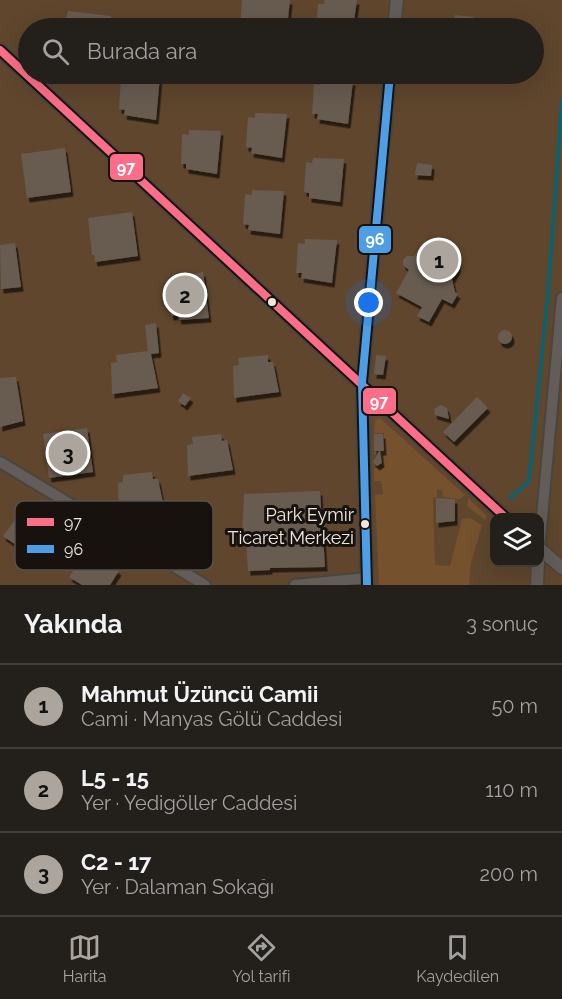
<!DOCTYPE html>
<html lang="tr">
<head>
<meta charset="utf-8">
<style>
  :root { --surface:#231f1a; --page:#2f2c27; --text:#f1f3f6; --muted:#a3a2a2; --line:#403d39; --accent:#aca59e }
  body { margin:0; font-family:Raleway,sans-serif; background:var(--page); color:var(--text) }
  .controls { position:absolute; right:18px; bottom:18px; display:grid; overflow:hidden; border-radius:12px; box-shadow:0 6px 24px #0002 }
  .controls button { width:54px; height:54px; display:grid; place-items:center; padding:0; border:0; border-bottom:2px solid var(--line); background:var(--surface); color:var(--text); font:30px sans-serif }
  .you { position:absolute; left:369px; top:303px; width:21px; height:21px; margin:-15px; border:4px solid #fff; border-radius:50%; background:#1a73e8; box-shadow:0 0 0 9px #1a73e833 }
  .badge { display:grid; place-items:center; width:39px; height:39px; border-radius:50%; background:var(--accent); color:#111; font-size:20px; font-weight:700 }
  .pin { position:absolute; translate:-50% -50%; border:3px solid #fff; box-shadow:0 2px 6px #0006 }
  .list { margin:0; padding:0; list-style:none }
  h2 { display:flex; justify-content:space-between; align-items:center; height:78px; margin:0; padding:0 24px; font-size:26px }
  h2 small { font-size:20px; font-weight:400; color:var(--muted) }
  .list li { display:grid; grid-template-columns:39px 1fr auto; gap:18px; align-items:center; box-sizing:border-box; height:84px; padding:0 24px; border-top:2px solid var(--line) }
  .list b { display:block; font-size:22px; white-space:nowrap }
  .list p { margin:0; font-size:20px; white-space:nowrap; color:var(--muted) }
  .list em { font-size:20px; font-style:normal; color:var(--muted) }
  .icon { flex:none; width:33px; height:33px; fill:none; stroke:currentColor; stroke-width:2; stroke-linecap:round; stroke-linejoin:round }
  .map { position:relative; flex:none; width:562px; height:585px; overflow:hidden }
  .search { position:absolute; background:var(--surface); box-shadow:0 6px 24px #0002; left:18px; right:18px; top:18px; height:66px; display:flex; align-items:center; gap:15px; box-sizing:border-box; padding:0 21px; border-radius:33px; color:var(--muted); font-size:22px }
  .sheet { height:330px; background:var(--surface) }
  nav { display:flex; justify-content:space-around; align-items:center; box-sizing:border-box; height:84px; border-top:2px solid var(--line); background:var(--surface); font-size:16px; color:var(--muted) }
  nav a { display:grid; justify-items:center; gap:3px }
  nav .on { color:var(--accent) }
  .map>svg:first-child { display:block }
  .green { fill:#5f462d; fill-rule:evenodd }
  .forest { fill:#75512d }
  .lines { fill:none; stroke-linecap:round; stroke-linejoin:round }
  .stream { stroke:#11616b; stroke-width:4 }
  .building { fill:#675c51; filter:url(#shadow) }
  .minor-casing { stroke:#4a453f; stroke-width:14 }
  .tertiary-casing { stroke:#4a453f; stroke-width:15 }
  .minor { stroke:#625d59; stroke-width:10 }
  .tertiary { stroke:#625d59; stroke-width:12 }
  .bus-1-casing { stroke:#17120e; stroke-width:12 }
  .bus-2-casing { stroke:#17120e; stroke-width:12 }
  .bus-1 { stroke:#fb6d88; stroke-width:8 }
  .bus-2 { stroke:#4d9ee5; stroke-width:8 }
  .bus-dot { fill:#efe8e1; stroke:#17120e; stroke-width:2 }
  .labels { text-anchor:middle; stroke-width:6; stroke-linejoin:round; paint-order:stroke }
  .bus-label { font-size:18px; fill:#efe8e1; stroke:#17120e; text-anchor:end }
  .key { fill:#17120e; stroke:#58524d; stroke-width:1.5 }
  .key-label { font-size:16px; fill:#efe8e1 }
  .line-badge { stroke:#17120e; stroke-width:2 }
  .badge-label { font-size:16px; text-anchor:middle; font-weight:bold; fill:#fff }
</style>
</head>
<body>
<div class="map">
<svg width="562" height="585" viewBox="0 0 562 585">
  <defs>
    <filter id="shadow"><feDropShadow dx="2.5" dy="4.5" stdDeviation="0" flood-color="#0009"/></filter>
  </defs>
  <rect width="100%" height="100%" fill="#2f2923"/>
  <path class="green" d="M 0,0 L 562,0 L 562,585 L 0,585 ZM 28,28 L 534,28 L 534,74 L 28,74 ZM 494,518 L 540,518 L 540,562 L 494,562 Z"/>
  <g class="forest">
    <path d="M 380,418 L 465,495 L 460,499 L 443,497 L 442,490 L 437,490 L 437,497 L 433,498 L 435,565 L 450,566 L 462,519 L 470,518 L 482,525 L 471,563 L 469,585 L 379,585 L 375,495 L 383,494 L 381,481 L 374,481 L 374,468 L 383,468 L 384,454 L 374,454 L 374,452 L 384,451 L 384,433 L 374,433 L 375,420 Z"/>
    <path d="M 468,498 L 487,516 L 485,520 L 467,506 Z"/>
  </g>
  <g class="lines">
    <path class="stream" d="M 510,498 L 529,481 L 548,294 L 562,101"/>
  </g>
  <g class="building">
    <path d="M 242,0 L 290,0 L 287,28 L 240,28 Z"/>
    <path d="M 325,0 L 357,0 L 353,28 L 316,28 L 318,4 L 324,4 Z"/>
    <path d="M 68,11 L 111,16 L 110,28 L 63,28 Z"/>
    <path d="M 455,15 L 473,17 L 472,28 L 454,28 Z"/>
    <path d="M 172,18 L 207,22 L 207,28 L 171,28 Z"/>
    <path d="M 516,20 L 522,20 L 529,28 L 510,28 Z"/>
    <path d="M 128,75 L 160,76 L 156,120 L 124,115 L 125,110 L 119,109 L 121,79 L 128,80 Z"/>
    <path d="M 321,80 L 353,81 L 348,124 L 317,119 L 318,114 L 312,114 L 314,84 L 320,85 Z"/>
    <path d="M 255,113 L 287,114 L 282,158 L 251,153 L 252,148 L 246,147 L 248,117 L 255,118 Z"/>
    <path d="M 189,130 L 221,131 L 217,174 L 186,169 L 186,164 L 181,164 L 182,134 L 189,135 Z"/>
    <path d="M 65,148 L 71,192 L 27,198 L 21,154 Z"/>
    <path d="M 313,158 L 344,159 L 340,202 L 309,198 L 309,193 L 304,192 L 306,162 L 312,163 Z"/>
    <path d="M 417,163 L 432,165 L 431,176 L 415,175 Z"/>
    <path d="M 252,190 L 284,191 L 280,234 L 248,230 L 249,225 L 243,224 L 245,194 L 252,195 Z"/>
    <path d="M 132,212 L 138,256 L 95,262 L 94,255 L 92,255 L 88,218 Z"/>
    <path d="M 438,237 L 451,242 L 459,254 L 458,269 L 452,279 L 455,292 L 458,294 L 452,304 L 442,299 L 429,322 L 417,316 L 422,307 L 396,293 L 409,270 L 403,265 L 403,260 L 407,256 L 414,256 L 424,242 Z"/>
    <path d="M 305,239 L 337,240 L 332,283 L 301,278 L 302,273 L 296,273 L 298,243 L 305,244 Z"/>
    <path d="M 15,243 L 21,287 L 1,289 L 0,245 Z"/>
    <path d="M 203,272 L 209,318 L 179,320 L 178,315 L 171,316 L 167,281 Z"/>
    <path d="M 156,323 L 159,353 L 151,354 L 158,388 L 112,394 L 111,363 L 117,362 L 116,355 L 148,351 L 145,325 Z"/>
    <circle cx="505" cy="337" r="7"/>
    <path d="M 268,355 L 268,362 L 273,362 L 279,392 L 234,398 L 233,366 L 239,365 L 238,358 Z"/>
    <path d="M 376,355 L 386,356 L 383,375 L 374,374 Z"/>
    <path d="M 16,377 L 23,421 L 0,427 L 0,378 Z"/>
    <path d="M 183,393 L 191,398 L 185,406 L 178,401 Z"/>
    <path d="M 477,397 L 488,408 L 454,442 L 443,432 Z"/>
    <path d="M 441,405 L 447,408 L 449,419 L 435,415 L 434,409 Z"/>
    <path d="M 87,428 L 93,472 L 49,478 L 43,434 Z"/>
    <path d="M 221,434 L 222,441 L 227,440 L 233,470 L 188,476 L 187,445 L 193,444 L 192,437 Z"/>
    <path d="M 374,434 L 383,434 L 384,451 L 380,451 L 382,463 L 377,466 L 373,462 L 379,451 L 374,451 Z"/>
    <path d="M 152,472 L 153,479 L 158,479 L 164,508 L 119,515 L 118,483 L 123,482 L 123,475 Z"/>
    <path d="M 320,491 L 322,524 L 325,524 L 326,534 L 323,534 L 325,567 L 270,568 L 270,570 L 248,571 L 246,537 L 242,537 L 244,494 Z"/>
    <path d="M 436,498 L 455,499 L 455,521 L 436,523 Z"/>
    <path d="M 29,508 L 52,523 L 49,529 L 53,531 L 38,560 L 3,536 L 22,511 L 25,514 Z"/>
    <path d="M 94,548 L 118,562 L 115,568 L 119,571 L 110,585 L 82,585 L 69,577 L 87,551 L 91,554 Z"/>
  </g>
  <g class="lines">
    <defs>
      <g id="minor">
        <path d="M 0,462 L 205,585"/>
        <path d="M 540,539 L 562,298"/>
        <path d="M 295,585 L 367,578"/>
      </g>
      <g id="tertiary">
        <path d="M 394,28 L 397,0"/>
        <path d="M 0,50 L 506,518"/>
        <path d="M 540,549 L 562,568"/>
        <path d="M 367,585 L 362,383 L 390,74"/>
        <path d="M 537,585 L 538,562"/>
      </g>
    </defs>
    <use href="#minor" class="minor-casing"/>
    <use href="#tertiary" class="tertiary-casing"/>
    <use href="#minor" class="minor"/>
    <use href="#tertiary" class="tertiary"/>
    <defs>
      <path id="bus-1" d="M 0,50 L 506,518"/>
      <path id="bus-2" d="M 367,585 L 362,383 L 390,74"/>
    </defs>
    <use href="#bus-1" class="bus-1-casing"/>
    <use href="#bus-2" class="bus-2-casing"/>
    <use href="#bus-1" class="bus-1"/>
    <use href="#bus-2" class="bus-2"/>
  </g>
  <g class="bus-dot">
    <circle cx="272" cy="302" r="5"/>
    <circle cx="365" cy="524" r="5"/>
  </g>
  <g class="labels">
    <g class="bus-label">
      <text x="354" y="521">Park Eymir<tspan x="354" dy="23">Ticaret Merkezi</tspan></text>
    </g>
  </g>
  <rect x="15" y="501" width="198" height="69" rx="9" class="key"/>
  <rect x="27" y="518" width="27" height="8" fill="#fb6d88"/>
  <rect x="27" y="545" width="27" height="8" fill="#4d9ee5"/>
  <g class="key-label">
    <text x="64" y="528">97</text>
    <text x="64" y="555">96</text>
  </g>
  <g class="line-badge">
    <rect x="109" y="153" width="35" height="28" rx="6" fill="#fb6d88"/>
    <rect x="358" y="225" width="34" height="29" rx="6" fill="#4d9ee5"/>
    <rect x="362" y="387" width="35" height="28" rx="6" fill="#fb6d88"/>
  </g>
  <g class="badge-label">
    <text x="126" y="173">97</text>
    <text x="375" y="245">96</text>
    <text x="379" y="407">97</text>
  </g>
</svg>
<div class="controls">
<button><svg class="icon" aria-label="layers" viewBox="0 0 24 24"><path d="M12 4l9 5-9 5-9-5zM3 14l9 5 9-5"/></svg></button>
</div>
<div class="you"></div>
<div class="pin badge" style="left:439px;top:260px">1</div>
<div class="pin badge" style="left:185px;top:295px">2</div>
<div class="pin badge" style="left:68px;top:453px">3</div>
<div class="search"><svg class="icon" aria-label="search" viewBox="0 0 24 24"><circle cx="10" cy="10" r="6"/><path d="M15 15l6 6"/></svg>Burada ara</div>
</div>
<section class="sheet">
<h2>Yakında<small>3 sonuç</small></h2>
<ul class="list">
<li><span class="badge">1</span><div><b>Mahmut Üzüncü Camii</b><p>Cami · Manyas Gölü Caddesi</p></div><em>50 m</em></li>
<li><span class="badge">2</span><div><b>L5 - 15</b><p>Yer · Yedigöller Caddesi</p></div><em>110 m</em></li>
<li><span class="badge">3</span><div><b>C2 - 17</b><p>Yer · Dalaman Sokağı</p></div><em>200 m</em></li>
</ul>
</section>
<nav>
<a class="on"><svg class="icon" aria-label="map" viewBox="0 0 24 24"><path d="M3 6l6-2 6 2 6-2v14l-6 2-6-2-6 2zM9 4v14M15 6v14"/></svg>Harita</a>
<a><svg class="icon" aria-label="directions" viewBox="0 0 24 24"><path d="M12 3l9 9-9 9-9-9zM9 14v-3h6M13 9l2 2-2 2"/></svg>Yol tarifi</a>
<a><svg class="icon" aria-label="saved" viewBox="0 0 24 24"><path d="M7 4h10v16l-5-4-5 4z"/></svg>Kaydedilen</a>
</nav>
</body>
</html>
